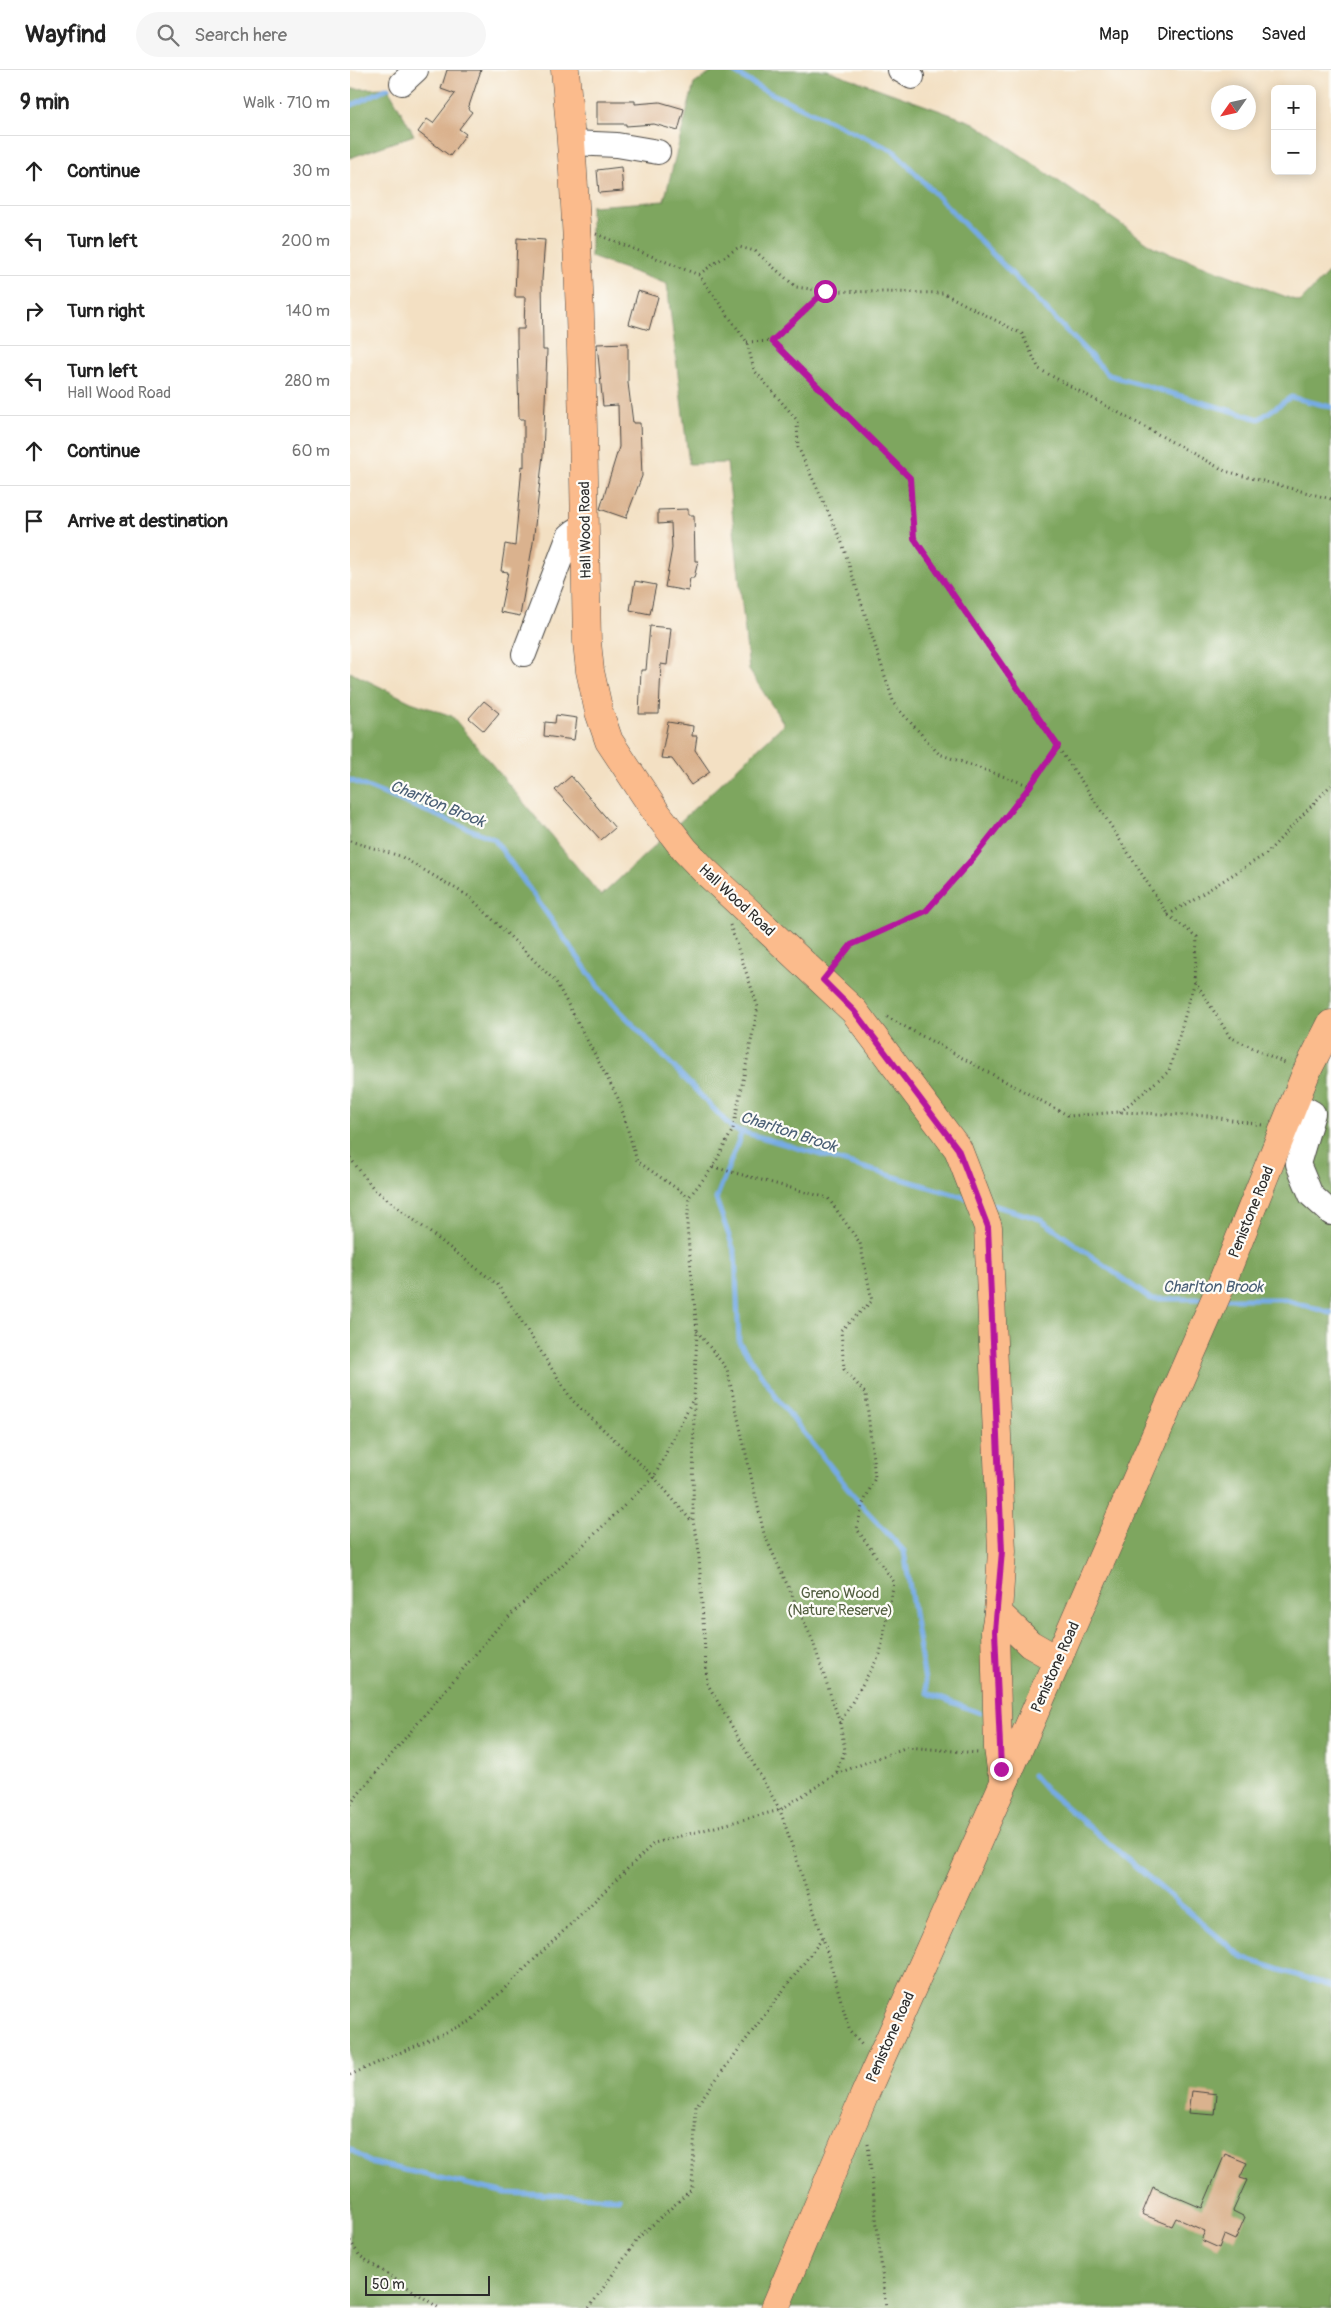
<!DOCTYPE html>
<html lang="en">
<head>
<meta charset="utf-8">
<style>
  :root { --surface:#fff; --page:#f6f6f6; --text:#222; --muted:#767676; --line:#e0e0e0 }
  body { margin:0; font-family:Pangolin,sans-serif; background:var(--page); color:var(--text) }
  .controls { position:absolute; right:15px; top:15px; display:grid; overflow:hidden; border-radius:8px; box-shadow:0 2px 12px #0003 }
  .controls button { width:45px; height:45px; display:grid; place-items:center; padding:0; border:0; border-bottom:1px solid var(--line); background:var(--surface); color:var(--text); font:25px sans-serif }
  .compass { position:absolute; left:861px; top:15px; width:45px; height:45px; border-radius:50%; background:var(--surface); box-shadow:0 2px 12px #0003; rotate:236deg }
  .scale { position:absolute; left:15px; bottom:12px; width:125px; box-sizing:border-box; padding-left:5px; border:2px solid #2b2b2b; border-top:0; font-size:14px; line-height:18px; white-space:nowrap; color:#2b2b2b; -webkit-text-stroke:4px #fdfcf7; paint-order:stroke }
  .stop { position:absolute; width:15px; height:15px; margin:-11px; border:4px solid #b5179e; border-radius:50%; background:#fff }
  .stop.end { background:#b5179e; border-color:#fff; box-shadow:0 1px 5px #0008 }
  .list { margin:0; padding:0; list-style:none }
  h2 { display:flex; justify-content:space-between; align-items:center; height:65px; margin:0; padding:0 20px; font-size:21px }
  h2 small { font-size:16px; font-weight:400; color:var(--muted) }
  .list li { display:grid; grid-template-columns:32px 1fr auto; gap:15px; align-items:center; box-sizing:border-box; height:70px; padding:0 20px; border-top:1px solid var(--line) }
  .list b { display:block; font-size:19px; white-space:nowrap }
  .list p { margin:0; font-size:16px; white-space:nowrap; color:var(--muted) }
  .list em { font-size:16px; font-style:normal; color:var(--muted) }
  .icon { flex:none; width:28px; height:28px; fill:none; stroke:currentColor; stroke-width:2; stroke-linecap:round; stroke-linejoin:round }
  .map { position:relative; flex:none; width:981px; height:2238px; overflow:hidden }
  header { display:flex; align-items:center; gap:30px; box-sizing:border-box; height:70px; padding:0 25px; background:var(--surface); border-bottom:1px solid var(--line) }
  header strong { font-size:24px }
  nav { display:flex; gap:28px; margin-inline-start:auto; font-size:18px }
  .search { width:350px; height:45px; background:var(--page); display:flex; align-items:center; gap:12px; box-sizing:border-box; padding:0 18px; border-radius:28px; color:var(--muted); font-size:19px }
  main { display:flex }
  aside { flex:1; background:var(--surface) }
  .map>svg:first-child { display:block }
  .forest { fill:#7ea65e; stroke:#546844 }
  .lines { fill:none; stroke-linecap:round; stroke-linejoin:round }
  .stream { stroke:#76abe4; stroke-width:5 }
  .building { fill:#dab28e }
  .minor-casing { stroke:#494642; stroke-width:26 }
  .major-casing { stroke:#494642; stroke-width:29 }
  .highway-casing { stroke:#494642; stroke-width:29 }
  .path { stroke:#494642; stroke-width:3; stroke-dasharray:1 4; stroke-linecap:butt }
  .minor { stroke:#fff; stroke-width:24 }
  .major { stroke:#fbbb8c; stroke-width:28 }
  .highway { stroke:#fbbb8c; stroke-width:28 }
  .route { stroke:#b5179e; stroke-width:6 }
  .labels { text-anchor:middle; stroke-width:4.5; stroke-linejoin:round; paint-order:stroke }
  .street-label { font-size:15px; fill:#2b2b2b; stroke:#fdfcf7 }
  .park-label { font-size:15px; fill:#535f41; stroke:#fdfcf7 }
  .water-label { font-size:16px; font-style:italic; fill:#495e75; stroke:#fdfcf7 }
</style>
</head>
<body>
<header>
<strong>Wayfind</strong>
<div class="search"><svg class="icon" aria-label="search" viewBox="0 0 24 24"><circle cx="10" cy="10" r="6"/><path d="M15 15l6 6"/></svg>Search here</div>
<nav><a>Map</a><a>Directions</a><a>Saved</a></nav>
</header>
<main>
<aside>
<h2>9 min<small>Walk · 710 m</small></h2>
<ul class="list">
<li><svg class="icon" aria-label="ahead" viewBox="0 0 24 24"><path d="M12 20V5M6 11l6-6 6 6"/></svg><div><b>Continue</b></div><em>30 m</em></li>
<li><svg class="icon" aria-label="left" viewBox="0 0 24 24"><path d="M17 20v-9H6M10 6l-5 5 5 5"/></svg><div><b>Turn left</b></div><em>200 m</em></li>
<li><svg class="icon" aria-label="right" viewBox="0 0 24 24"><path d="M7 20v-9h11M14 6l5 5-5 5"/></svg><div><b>Turn right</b></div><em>140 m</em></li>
<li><svg class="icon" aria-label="left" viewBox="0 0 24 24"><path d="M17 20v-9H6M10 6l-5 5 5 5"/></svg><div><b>Turn left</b><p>Hall Wood Road</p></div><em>280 m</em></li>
<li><svg class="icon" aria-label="ahead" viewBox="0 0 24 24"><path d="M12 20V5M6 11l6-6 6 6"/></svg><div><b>Continue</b></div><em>60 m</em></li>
<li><svg class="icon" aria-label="arrive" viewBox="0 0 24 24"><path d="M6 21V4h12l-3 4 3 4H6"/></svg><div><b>Arrive at destination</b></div></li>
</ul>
</aside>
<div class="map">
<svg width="981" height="2238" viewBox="0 0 981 2238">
  <rect width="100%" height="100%" fill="#fdfcf7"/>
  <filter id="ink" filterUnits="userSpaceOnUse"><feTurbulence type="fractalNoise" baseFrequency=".02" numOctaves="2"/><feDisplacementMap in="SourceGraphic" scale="10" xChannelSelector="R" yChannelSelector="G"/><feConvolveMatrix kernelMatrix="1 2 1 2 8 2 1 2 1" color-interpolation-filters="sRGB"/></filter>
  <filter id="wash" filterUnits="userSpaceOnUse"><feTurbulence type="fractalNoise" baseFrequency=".0096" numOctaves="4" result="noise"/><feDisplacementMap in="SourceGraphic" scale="20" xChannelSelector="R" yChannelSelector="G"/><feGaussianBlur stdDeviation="1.12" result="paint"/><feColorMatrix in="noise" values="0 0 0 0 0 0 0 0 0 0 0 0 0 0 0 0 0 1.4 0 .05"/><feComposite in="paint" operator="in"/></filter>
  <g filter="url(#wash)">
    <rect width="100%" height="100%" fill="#f3e0c3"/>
    <g class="forest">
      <path d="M 365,0 L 477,0 L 624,53 L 804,177 L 950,232 L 981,200 L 981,2238 L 0,2238 L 0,602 L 61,632 L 102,646 L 251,826 L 434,654 L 399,600 L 377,393 L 339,394 L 317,214 L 241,187 L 241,136 L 314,131 L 344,14 Z"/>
      <path d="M 38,18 L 64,65 L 0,88 L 0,19 Z"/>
    </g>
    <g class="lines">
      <g class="stream">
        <path d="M 381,0 L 412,19 L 544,81 L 759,305 L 909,349 L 941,327 L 981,337"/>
        <path d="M 0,36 L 38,18"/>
        <path d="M 0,710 L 144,769 L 253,923 L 383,1059 L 616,1128"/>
        <path d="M 392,1062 L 366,1129 L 385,1183 L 389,1272 L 429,1331 L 512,1436 L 554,1481 L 577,1623 L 630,1643"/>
        <path d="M 639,1134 L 690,1149 L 801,1229 L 855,1229"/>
        <path d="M 873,1229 L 931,1229 L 981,1243"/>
        <path d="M 683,1705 L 695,1719 L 893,1888 L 981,1916"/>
        <path d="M 0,2079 L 19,2092 L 156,2123 L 269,2128"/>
      </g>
    </g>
    <g id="blocks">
      <g class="building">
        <path d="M 97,0 L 131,0 L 118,39 L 122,42 L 109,59 L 116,64 L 100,86 L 68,62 L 77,49 L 83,53 L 105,24 L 91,19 Z"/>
        <path d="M 247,31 L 285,31 L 285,34 L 310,32 L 334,39 L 328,61 L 304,54 L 276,56 L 276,54 L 247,54 Z"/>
        <path d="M 271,97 L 273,121 L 249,123 L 247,100 Z"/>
        <path d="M 167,168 L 195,170 L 192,209 L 193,280 L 197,280 L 193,385 L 183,473 L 170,546 L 150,542 L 158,502 L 151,501 L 155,474 L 165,476 L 172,396 L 174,397 L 174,349 L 169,349 L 167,271 L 167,259 L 174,259 L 175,227 L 165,227 Z"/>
        <path d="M 288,221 L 308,227 L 299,260 L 279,254 Z"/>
        <path d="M 278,273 L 278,313 L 283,353 L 290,353 L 292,406 L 276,448 L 250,439 L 269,377 L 268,335 L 253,336 L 247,274 Z"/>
        <path d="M 338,439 L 338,445 L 344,445 L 345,491 L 348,491 L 344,508 L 340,508 L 338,521 L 315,517 L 322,478 L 321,453 L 308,454 L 308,440 Z"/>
        <path d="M 285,511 L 306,515 L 300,544 L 280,540 Z"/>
        <path d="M 300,556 L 321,558 L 317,595 L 311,594 L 309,644 L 289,644 L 291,600 L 296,600 Z"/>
        <path d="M 134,631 L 149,643 L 134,661 L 119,648 Z"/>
        <path d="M 206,645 L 227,648 L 224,670 L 194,666 L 195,652 L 205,653 Z"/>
        <path d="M 318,652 L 343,656 L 342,666 L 347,666 L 345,680 L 360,702 L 341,715 L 322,689 L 311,688 Z"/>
        <path d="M 221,706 L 265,758 L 251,770 L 205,720 Z"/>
        <path d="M 842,2021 L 867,2024 L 865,2045 L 839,2043 Z"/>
        <path d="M 875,2084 L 897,2093 L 890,2108 L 897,2110 L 883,2141 L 895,2147 L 885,2170 L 874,2165 L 869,2178 L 851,2170 L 855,2161 L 826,2148 L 822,2156 L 792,2144 L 803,2117 L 852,2138 Z"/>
      </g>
    </g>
  </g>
  <g filter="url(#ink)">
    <use href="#blocks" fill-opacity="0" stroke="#494642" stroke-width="1"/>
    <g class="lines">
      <defs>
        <g id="minor">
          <path d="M 550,0 L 562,7"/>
          <path d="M 52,13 L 66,0"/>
          <path d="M 222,73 L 267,75 L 308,82"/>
          <path d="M 174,584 L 219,466 L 225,461 L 235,458"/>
          <path d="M 945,1033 L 963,1043 L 948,1094 L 961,1125 L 981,1143"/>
        </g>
        <g id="major">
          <path d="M 215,0 C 233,190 233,381 237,572 L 240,601 L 249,642 L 259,671 L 306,742 L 335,780 L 354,800 L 504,941 L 608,1079 L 638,1157 L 652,1481 L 648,1543 L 680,1574 L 708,1590"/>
          <path d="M 648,1543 L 645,1561 L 648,1678 L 651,1699 L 656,1708"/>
        </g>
        <path id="highway" d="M 425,2238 L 514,2026 L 656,1708 L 869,1220 L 956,1003 L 981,954"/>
      </defs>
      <use href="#minor" class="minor-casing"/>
      <use href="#major" class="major-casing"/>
      <use href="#highway" class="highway-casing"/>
      <g class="path">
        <path d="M 246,164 L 349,205 L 397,272 L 404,300 L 447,350 L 448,377 L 491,470 L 544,634 L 589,684 L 681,716"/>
        <path d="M 349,204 L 389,177 L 405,181 L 446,217 L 475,221 L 593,223 L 672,264 L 689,299 L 875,401 L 981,429"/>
        <path d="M 423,271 L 475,222"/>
        <path d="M 397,272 L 423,271 L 559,408 L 563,468 L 741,725 L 818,845 L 847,867 L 845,911 L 880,967 L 937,994"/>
        <path d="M 0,771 L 50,786 L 120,827 L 206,912 L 269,1030 L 287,1091 L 339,1127"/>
        <path d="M 818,845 L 916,784 L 981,715"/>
        <path d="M 380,855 L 408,937 L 383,1059 L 363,1097 L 339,1127 L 337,1157 L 347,1261 L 344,1329 L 343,1452 L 348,1472 L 357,1613 L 430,1740 L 473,1868 L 500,1962 L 513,1976"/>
        <path d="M 484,896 L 501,875 L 576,841 L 625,786 L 681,716 L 708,676"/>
        <path d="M 537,947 L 719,1046 L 769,1042 L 857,1046 L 912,1055"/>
        <path d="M 770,1042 L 819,1001 L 845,911"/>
        <path d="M 0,1088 L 24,1119 L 148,1215 L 222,1330 L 304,1407 L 342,1452"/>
        <path d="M 363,1097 L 478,1128 L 510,1173 L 522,1231 L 491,1260 L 494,1299 L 516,1324 L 525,1408 L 512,1436 L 507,1459 L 544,1512 L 530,1584 L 490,1653 L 495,1680 L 486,1704"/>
        <path d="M 347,1261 L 377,1299 L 414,1464 L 462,1569 L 490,1653"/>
        <path d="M 0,1734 L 149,1556 L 304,1407 L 343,1329"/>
        <path d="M 0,2005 L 121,1951 L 304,1773 L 430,1740 L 486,1704 L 557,1677 L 628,1683"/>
        <path d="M 518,2074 L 536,2238"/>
        <path d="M 0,2171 L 10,2186 L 89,2238"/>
        <path d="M 239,2238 L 289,2167 L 342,2119 L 346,2036 L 472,1869"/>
      </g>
      <use href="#minor" class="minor"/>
      <use href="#major" class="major"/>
      <use href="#highway" class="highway"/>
    </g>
  </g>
  <g class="lines" filter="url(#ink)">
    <path class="route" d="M 475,221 L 422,271 L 560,408 L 564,468 L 708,676 L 680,716 L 625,786 L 576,841 L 501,875 L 473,910 L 504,941 L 608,1079 L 638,1157 L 652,1481 L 645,1561 L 651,1699"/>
  </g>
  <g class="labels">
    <g class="street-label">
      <text transform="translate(235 460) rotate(-91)" y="5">Hall Wood Road</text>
      <text transform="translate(387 830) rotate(43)" y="5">Hall Wood Road</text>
      <text transform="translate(901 1142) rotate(-68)" y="5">Penistone Road</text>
      <text transform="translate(705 1597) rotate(-66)" y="5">Penistone Road</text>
      <text transform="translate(540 1967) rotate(-66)" y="5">Penistone Road</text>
    </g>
    <g class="park-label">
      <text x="490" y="1528">Greno Wood<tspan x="490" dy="17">(Nature Reserve)</tspan></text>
    </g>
    <g class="water-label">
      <text transform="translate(88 733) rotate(22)" y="6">Charlton Brook</text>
      <text transform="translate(439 1061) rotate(18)" y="6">Charlton Brook</text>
      <text x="863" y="1222">Charlton Brook</text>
    </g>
  </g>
</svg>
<div class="controls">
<button>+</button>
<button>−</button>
</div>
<svg class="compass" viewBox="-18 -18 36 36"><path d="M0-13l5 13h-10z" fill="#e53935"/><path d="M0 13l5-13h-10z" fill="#767676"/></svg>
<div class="scale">50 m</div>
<div class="stop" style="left:475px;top:221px"></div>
<div class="stop end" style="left:651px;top:1699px"></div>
</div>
</main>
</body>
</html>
